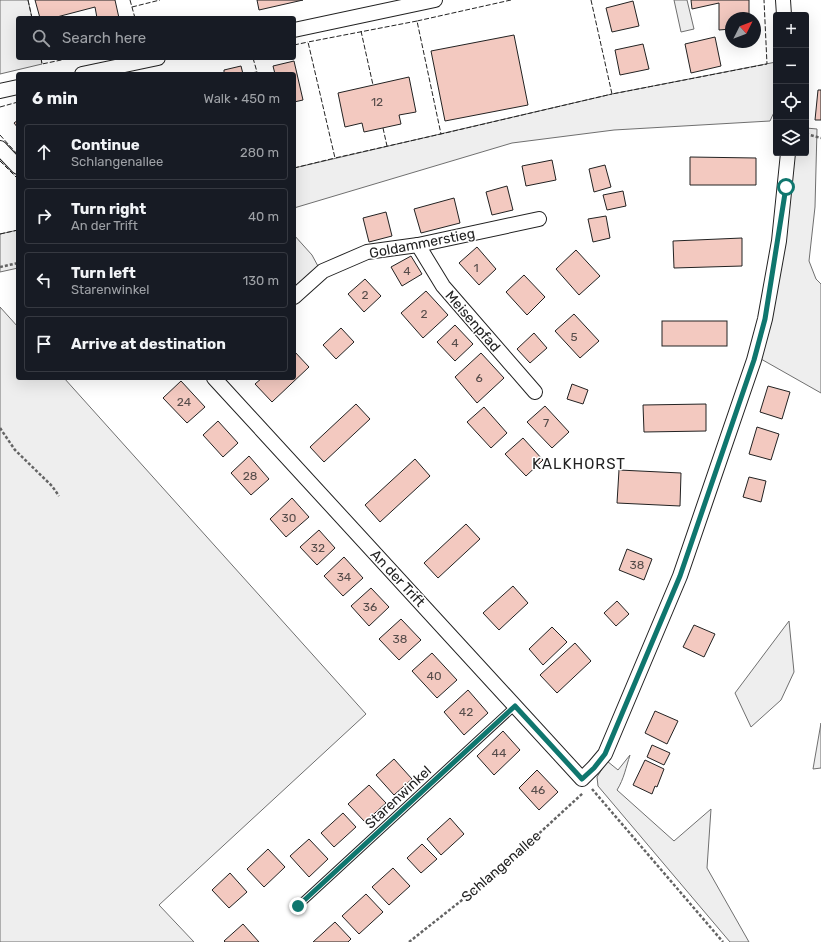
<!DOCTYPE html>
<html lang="en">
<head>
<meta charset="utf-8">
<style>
  :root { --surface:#171b24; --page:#20242c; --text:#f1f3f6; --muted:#9ea1a6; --line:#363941 }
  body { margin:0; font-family:Rubik,sans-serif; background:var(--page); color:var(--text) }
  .controls { position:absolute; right:12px; top:12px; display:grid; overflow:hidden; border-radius:4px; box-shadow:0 4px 16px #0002 }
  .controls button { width:36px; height:36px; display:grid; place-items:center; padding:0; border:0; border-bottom:1px solid var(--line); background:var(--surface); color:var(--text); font:20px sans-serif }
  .compass { position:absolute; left:725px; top:12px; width:36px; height:36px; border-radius:50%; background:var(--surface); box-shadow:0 4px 16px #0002; rotate:48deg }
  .stop { position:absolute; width:12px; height:12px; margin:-9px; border:3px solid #0f766e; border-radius:50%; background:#fff }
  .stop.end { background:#0f766e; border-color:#fff; box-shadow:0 1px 4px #0008 }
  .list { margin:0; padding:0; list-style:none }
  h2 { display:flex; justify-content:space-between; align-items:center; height:52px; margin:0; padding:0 16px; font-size:17px }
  h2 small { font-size:13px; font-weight:400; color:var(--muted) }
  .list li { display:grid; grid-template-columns:26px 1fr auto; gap:12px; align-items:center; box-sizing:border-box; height:56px; margin:0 8px 8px; padding:0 8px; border:1px solid var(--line); border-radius:4px }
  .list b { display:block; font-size:15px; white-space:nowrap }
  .list p { margin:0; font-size:13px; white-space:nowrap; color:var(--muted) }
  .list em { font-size:13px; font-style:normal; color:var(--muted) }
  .icon { flex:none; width:22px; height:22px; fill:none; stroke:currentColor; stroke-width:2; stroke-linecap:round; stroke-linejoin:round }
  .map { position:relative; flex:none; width:821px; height:942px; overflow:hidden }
  .search { position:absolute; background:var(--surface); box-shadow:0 4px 16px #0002; left:16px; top:16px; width:280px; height:44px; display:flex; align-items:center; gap:10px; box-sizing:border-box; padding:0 14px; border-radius:4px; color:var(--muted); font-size:15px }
  .panel { position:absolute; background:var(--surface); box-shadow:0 4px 16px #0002; left:16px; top:72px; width:280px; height:308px; border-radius:4px }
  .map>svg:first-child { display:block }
  .green { fill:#eee; stroke:#6f6f6f }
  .parking { fill:#ededed; stroke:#6f6f6f }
  .building { fill:#f3c9c0; stroke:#222 }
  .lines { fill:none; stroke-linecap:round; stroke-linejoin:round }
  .lane-casing { stroke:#222; stroke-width:9 }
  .street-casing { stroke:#222; stroke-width:16 }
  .path { stroke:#646464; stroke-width:2.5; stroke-dasharray:3 2; stroke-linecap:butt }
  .lane { stroke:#fff; stroke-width:7 }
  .street { stroke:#fff; stroke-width:14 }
  .fence { stroke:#222; stroke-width:1; stroke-dasharray:5 2; stroke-linecap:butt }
  .route { stroke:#0f766e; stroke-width:5 }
  .labels { text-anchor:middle; stroke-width:3; stroke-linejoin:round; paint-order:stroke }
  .number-label { font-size:12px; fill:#564c4a }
  .street-label { font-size:14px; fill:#222; stroke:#fff }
  .neighbourhood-label { font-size:15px; letter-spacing:1px; fill:#222; stroke:#fff }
</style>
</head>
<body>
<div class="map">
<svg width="821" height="942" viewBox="0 0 821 942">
  <rect width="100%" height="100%" fill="#fff"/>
  <g class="green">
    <path d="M 0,0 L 28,0 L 32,18 L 18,18 L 18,58 L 41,58 L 42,64 L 0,74 Z"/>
    <path d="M 776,62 L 776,108 L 770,121 L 614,130 L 512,143 L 294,208 L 294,168 L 612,94 Z"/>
    <path d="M 806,128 L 817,129 L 815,207 L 809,261 L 816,279 L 821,284 L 821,393 L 761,359 L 792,153 L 806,153 Z"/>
    <path d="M 18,230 L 18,268 L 0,272 L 0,234 Z"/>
    <path d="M 294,235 L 312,255 L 319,268 L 294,291 Z"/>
    <path d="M 0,307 L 18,327 L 18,378 L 64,378 L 366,714 L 159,905 L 194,942 L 0,942 Z"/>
    <path d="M 789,621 L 794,672 L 781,700 L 751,727 L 735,693 Z"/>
    <path d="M 821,723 L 821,768 L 813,769 Z"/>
    <path d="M 630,755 C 626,767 624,779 617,790 L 674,841 L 711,809 L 707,868 L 749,942 L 730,942 L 598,786 L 597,777 L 607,761 L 618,770 Z"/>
  </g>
  <path class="parking" d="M 674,0 L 687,0 L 694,29 L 681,32 Z"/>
  <g class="building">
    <path d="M 35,0 L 115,0 L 119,18 L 97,18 L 95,7 L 53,18 L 40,18 Z"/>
    <path d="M 257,0 L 303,0 L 259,10 Z"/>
    <path d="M 691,0 L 749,0 L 749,18 L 731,18 L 731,29 L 719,30 L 719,3 L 692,9 Z"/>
    <path d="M 633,1 L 639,26 L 612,32 L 606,8 Z"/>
    <path d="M 514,35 L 528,105 L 445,121 L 431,51 Z"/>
    <path d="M 715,37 L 721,66 L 691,73 L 685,44 Z"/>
    <path d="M 643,44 L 649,69 L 620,75 L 615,50 Z"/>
    <path d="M 294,61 L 303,100 L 294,102 L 294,74 L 275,74 L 273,66 Z"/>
    <path d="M 241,66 L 243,74 L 224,74 L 224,70 Z"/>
    <path d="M 409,77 L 416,112 L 399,115 L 401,124 L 364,132 L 362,123 L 345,127 L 338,93 Z"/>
    <path d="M 818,90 L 821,90 L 821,120 L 815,120 Z"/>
    <path d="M 18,120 L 18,128 L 14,123 Z"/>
    <path d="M 690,157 L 756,158 L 756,185 L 690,185 Z"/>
    <path d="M 552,160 L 556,180 L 526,186 L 522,166 Z"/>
    <path d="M 605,165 L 611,187 L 594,192 L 589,169 Z"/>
    <path d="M 507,186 L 513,210 L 492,215 L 486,192 Z"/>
    <path d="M 623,191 L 626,206 L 607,210 L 603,195 Z"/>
    <path d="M 454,198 L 460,223 L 421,233 L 414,209 Z"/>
    <path d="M 386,212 L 392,236 L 369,242 L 363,218 Z"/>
    <path d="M 606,216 L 610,238 L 593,242 L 588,219 Z"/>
    <path d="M 742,238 L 742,266 L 674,268 L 673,241 Z"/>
    <path d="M 477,247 L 496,269 L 479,285 L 459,263 Z"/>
    <path d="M 576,250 L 600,276 L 579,295 L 556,269 Z"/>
    <path d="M 411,256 L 422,274 L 402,286 L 391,267 Z"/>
    <path d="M 524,275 L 545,297 L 527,315 L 506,292 Z"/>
    <path d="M 365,279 L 381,296 L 364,312 L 348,294 Z"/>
    <path d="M 426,291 L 448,315 L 423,338 L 401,313 Z"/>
    <path d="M 574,314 L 599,341 L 580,358 L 555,331 Z"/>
    <rect x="662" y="321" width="65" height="25"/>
    <path d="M 455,325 L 473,344 L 455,361 L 437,342 Z"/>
    <path d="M 341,328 L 354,342 L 336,359 L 323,345 Z"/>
    <path d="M 534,333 L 547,348 L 530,363 L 517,349 Z"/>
    <path d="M 294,351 L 309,367 L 272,402 L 255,384 L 262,378 L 294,378 Z"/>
    <path d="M 481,353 L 504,378 L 477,403 L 455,377 Z"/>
    <path d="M 181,381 L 205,407 L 187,423 L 163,398 Z"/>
    <path d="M 572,384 L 588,390 L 583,404 L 567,399 Z"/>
    <path d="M 768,386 L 790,392 L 782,419 L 760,412 Z"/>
    <path d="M 356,404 L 370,419 L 324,462 L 310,447 Z"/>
    <path d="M 706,404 L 706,431 L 644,432 L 643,405 Z"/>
    <path d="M 545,406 L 569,432 L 552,448 L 527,422 Z"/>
    <path d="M 484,407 L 507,433 L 491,448 L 467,422 Z"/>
    <path d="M 218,421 L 238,443 L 223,457 L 203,435 Z"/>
    <path d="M 757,427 L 779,434 L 771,460 L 749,454 Z"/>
    <path d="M 523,438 L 543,460 L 526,476 L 505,454 Z"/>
    <path d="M 249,456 L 269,479 L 251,495 L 231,473 Z"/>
    <path d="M 415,459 L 430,476 L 380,522 L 365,505 Z"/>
    <path d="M 619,470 L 681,473 L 680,506 L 617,503 Z"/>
    <path d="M 749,477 L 766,481 L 761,502 L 743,497 Z"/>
    <path d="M 292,498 L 309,517 L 286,537 L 270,519 Z"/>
    <path d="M 466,524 L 480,539 L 438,578 L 424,563 Z"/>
    <path d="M 319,530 L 335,548 L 317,565 L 300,547 Z"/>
    <path d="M 627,549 L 652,559 L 644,580 L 619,570 Z"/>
    <path d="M 344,557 L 363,578 L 343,596 L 324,576 Z"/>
    <path d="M 513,586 L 528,603 L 499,630 L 483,613 Z"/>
    <path d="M 371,588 L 389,607 L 369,626 L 351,606 Z"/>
    <path d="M 617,601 L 629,614 L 616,626 L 604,613 Z"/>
    <path d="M 401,619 L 421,640 L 399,660 L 379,639 Z"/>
    <path d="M 694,625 L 715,634 L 704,657 L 683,647 Z"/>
    <path d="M 552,627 L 567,642 L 543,665 L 529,649 Z"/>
    <path d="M 575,643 L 591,661 L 557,693 L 540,675 Z"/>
    <path d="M 432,653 L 457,680 L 437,698 L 412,671 Z"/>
    <path d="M 468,690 L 488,713 L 464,735 L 444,712 Z"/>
    <path d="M 655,711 L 678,721 L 667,744 L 645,733 Z"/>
    <path d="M 503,731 L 520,750 L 494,775 L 477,756 Z"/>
    <path d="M 652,745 L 670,753 L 664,765 L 647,757 Z"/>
    <path d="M 394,759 L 412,779 L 394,795 L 376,775 Z"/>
    <path d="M 645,760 L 664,769 L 657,787 L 655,786 L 652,794 L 633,785 Z"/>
    <path d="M 537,770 L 558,792 L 539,810 L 519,788 Z"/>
    <path d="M 369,785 L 386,803 L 365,822 L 348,804 Z"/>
    <path d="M 343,813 L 356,827 L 334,847 L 321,833 Z"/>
    <path d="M 450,818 L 464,834 L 441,855 L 427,839 Z"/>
    <path d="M 309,839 L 328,859 L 309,877 L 290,856 Z"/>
    <path d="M 422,844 L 437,859 L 421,873 L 407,858 Z"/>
    <path d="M 268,849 L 285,867 L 264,887 L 247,869 Z"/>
    <path d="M 393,868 L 410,886 L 389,905 L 372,887 Z"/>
    <path d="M 230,873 L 247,892 L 229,908 L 212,890 Z"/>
    <path d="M 366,894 L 383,912 L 359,934 L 342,916 Z"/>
    <path d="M 335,922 L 351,939 L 348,942 L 313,942 Z"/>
    <path d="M 243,924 L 259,942 L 225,942 L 224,941 Z"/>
  </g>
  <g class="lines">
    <defs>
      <path id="lane" d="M 298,906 L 515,706"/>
      <g id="street">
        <path d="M 783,0 L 784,15"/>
        <path d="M 294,30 L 435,0"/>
        <path d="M 82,74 L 158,58"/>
        <path d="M 0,91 L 18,87"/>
        <path d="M 0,148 L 18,167"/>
        <path d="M 418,245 L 443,286 L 535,392"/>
        <path d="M 294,297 L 323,271 L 367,252 L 418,245 L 539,219"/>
        <path d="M 214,378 L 582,779 L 594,767 L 605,754 L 680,576 L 754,360 L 765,319 L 779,241 L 788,153"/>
      </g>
    </defs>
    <use href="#lane" class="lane-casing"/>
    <use href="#street" class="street-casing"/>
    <g class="path">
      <path d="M 806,134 L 821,138"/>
      <path d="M 0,267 L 18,263"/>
      <path d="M 0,428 L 15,450 L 52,486 L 59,496"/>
      <path d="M 592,789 L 723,942"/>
      <path d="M 409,942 L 495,874 L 583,793"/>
    </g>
    <use href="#lane" class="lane"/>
    <use href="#street" class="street"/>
    <g class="fence">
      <path d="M 28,0 L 32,18"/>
      <path d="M 130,0 L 135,18"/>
      <path d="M 511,0 L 417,21 L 441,134 L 612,94"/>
      <path d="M 591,0 L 612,94 L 767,64 L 764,0"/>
      <path d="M 132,7 L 160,0"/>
      <path d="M 417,21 L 308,42 L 335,158 L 441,134"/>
      <path d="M 361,31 L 373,85"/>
      <path d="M 294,45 L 308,42"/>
      <path d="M 41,58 L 42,64 L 71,58"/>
      <path d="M 253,58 L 257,72"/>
      <path d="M 245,74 L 257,72 L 257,74"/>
      <path d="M 0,107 L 18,102"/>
      <path d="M 383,128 L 387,146"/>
      <path d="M 0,135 L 18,155"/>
      <path d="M 0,161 L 18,179"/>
      <path d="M 294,168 L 335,158"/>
      <path d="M 0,234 L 18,230"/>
    </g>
  </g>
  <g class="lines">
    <path class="route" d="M 298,906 L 515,706 L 582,779 L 594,768 L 605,754 L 680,576 L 754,360 L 765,319 L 786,187"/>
  </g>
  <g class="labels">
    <g class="number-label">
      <text x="377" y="106">12</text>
      <text x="476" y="272">1</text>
      <text x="407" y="275">4</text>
      <text x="365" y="299">2</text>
      <text x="424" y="318">2</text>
      <text x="574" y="341">5</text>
      <text x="455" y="347">4</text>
      <text x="479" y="382">6</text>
      <text x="184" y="406">24</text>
      <text x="546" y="427">7</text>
      <text x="250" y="480">28</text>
      <text x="289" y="522">30</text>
      <text x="318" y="552">32</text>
      <text x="637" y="569">38</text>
      <text x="344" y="581">34</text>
      <text x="370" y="611">36</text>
      <text x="400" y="643">38</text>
      <text x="434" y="680">40</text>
      <text x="466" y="716">42</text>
      <text x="499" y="757">44</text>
      <text x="538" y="794">46</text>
    </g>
    <g class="street-label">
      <text transform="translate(422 243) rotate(-11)" y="5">Goldammerstieg</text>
      <text transform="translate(473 321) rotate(49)" y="5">Meisenpfad</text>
      <text transform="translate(398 578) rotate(47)" y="5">An der Trift</text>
      <text transform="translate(398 797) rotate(-43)" y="5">Starenwinkel</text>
      <text transform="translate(501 866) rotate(-41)" y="5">Schlangenallee</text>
    </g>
    <g class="neighbourhood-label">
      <text x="579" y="469">KALKHORST</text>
    </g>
  </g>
</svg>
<div class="controls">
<button>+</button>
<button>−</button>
<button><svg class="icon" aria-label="locate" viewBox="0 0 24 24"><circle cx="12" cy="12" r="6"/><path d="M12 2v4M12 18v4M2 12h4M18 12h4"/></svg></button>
<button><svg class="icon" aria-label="layers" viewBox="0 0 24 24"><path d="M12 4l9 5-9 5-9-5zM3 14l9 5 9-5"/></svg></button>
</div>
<svg class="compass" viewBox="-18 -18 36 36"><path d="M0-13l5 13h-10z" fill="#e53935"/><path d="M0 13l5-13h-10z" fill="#9ea1a6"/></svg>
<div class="stop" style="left:786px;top:187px"></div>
<div class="stop end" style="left:298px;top:906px"></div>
<div class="search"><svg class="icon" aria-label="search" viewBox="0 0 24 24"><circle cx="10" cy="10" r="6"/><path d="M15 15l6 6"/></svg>Search here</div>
<section class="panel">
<h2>6 min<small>Walk · 450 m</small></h2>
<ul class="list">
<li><svg class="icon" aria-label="ahead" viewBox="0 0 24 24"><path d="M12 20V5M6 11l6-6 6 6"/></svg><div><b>Continue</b><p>Schlangenallee</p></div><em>280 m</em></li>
<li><svg class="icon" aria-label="right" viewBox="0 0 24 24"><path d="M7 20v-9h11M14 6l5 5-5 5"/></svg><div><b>Turn right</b><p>An der Trift</p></div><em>40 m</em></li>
<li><svg class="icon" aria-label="left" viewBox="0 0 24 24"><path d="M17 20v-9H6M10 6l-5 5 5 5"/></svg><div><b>Turn left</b><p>Starenwinkel</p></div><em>130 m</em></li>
<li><svg class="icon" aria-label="arrive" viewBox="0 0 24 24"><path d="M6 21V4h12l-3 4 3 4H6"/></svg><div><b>Arrive at destination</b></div></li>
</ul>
</section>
</div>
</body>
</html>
